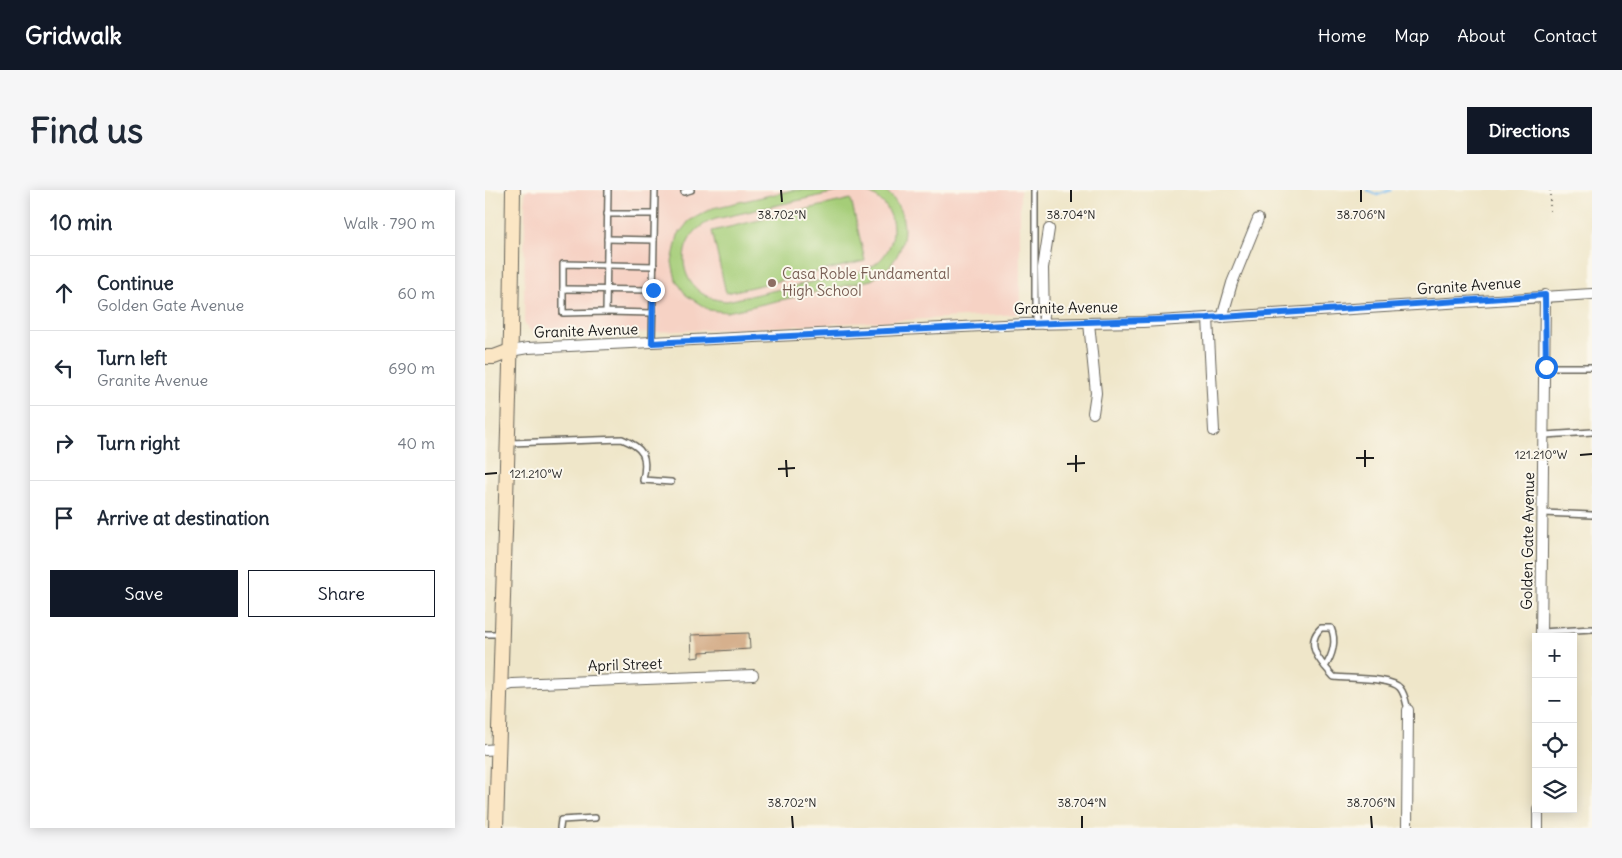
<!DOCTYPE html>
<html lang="en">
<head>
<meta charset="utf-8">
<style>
  :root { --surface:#fff; --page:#f6f6f7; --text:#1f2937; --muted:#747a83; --line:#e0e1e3; --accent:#111827 }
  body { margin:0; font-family:Delius,sans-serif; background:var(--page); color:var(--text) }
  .controls { position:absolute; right:15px; bottom:15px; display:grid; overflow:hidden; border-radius:0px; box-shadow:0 2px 12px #0003 }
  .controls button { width:45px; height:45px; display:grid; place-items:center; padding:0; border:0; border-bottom:1px solid var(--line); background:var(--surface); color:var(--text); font:25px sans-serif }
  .stop { position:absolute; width:15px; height:15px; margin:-11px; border:4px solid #1a73e8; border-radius:50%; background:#fff }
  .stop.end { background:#1a73e8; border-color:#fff; box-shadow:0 1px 5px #0008 }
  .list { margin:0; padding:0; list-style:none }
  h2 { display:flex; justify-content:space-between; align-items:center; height:65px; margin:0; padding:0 20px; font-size:21px }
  h2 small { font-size:16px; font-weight:400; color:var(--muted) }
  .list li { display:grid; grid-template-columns:32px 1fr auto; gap:15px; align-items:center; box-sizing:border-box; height:75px; padding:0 20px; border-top:1px solid var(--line) }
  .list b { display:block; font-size:19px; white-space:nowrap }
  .list p { margin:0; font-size:16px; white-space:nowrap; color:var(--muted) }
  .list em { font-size:16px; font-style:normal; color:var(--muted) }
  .actions { display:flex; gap:10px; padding:15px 20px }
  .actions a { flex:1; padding:11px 0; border:1px solid var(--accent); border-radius:0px; text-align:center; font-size:18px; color:var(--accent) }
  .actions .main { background:var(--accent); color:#fff }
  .icon { flex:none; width:28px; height:28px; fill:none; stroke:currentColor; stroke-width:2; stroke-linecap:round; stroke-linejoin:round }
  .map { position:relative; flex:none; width:1107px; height:638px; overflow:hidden; border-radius:0px }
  header { display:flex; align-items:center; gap:30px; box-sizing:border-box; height:70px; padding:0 25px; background:var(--accent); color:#fff }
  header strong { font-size:24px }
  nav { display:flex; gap:28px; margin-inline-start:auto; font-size:18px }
  .intro { display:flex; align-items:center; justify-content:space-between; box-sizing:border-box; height:120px; padding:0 30px }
  h1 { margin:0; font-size:35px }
  .button { padding:12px 22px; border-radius:0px; background:var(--accent); color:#fff; font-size:18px; font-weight:700 }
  main { display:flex; gap:30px; padding:0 30px }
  aside { flex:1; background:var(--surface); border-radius:0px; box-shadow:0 2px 12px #0003 }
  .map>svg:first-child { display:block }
  .built { fill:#f6d2c4 }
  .green { fill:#a5cd78; stroke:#60744a }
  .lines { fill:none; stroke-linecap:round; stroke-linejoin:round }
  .stream { stroke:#7cbef2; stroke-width:2.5 }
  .building { fill:#d6b08d }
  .lane-casing { stroke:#666359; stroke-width:8 }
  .street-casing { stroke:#666359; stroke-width:12 }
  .secondary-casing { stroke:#666359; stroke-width:16 }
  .path { stroke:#666359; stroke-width:2; stroke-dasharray:1 4; stroke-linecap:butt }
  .lane { stroke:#fff; stroke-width:5 }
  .street { stroke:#fff; stroke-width:10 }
  .secondary { stroke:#fbe6c4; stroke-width:14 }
  .route { stroke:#1a73e8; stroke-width:6 }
  .ticks { fill:none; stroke:#1c1c1c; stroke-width:2 }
  .education-dot { fill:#8d6e63; stroke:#fbf7ec; stroke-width:2 }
  .labels { text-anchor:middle; stroke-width:4; stroke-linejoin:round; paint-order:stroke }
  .education-label { font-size:15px; fill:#785e54; stroke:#fbf7ec; text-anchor:start }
  .street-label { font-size:15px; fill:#1c1c1c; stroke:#fbf7ec }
  .ticks-label { font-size:12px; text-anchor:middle; fill:#1c1c1c; stroke:#fbf7ec; stroke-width:4; stroke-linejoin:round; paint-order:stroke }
</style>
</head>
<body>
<header>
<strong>Gridwalk</strong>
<nav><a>Home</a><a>Map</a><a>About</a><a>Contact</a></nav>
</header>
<div class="intro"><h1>Find us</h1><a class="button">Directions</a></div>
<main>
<aside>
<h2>10 min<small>Walk · 790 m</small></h2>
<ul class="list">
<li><svg class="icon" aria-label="ahead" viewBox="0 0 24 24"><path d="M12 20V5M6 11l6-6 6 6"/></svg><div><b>Continue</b><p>Golden Gate Avenue</p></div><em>60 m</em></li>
<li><svg class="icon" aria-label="left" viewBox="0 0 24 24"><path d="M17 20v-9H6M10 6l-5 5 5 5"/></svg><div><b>Turn left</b><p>Granite Avenue</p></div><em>690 m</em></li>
<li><svg class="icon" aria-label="right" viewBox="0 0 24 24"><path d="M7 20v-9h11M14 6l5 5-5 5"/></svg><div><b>Turn right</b></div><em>40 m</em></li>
<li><svg class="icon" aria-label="arrive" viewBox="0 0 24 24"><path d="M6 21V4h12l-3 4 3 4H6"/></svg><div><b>Arrive at destination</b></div></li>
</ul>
<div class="actions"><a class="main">Save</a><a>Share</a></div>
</aside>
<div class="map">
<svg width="1107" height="638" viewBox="0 0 1107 638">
  <rect width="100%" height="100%" fill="#fbf7ec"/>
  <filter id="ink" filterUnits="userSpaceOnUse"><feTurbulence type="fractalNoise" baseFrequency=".02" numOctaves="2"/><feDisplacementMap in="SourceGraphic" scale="10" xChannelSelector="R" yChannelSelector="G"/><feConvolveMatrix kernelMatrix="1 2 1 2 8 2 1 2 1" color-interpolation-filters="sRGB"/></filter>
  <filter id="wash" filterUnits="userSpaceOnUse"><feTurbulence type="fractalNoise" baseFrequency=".0096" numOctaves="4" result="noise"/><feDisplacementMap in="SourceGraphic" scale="20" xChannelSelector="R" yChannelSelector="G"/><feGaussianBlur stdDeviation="1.12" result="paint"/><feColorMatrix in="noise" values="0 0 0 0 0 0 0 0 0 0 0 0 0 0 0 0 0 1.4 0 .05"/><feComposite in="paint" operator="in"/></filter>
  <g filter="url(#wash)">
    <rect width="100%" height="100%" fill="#efe6c9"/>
    <path class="built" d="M 40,0 L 535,0 L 535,124 L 290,137 L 51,147 L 39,133 Z"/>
    <g class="green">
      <path d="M 308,0 L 360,0 L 231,29 C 183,44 191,109 242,111 L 376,81 C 419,68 419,9 374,0 L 400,0 C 431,27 422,72 386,90 L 242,122 L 224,120 L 201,105 L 191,90 L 187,72 L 193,45 L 204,31 L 228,18 Z"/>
      <path d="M 366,9 L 380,71 L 241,103 L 227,41 Z"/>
    </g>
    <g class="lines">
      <path class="stream" d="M 882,0 L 892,5 L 906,0"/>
    </g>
    <g id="blocks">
      <path class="building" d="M 264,443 L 265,459 L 215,462 L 215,467 L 207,468 L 206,445 Z"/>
    </g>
  </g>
  <g filter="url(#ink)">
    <use href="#blocks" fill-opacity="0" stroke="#666359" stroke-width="1"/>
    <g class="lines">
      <defs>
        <g id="lane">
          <path d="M 123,0 L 121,122 L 168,123"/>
          <path d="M 550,0 L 550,134"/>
          <path d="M 199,2 L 206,0"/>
          <path d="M 122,24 L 169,24"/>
          <path d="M 122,49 L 169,50"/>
          <path d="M 78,99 L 168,100"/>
          <path d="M 121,122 L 78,123 L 78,74 L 169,76"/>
          <path d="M 167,152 L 170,0"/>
          <path d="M 1061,177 L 1107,177"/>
          <path d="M 1060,245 L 1107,242"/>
          <path d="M 25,253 L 137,249 C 159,258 163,266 158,290 L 186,292"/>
          <path d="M 1058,323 L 1107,325"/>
          <path d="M 1056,442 L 1107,439"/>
          <path d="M 0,444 L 15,444"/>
          <path d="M 840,477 C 847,466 852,451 846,438 L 836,438 C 818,455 837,474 849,487 C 864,489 906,487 915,498 C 920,504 921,512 923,520"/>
          <path d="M 75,638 L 76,630 L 110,628"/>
        </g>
        <g id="street">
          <path d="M 723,128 L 729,241"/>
          <path d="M 737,128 L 747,93 L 773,29"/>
          <path d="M 604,133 L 611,203 L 608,223"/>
          <path d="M 559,134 L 558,78 L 564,39"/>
          <path d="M 25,161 L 43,158 L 540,134 L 658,132 L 1107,104"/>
          <path d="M 1056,447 L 1060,105"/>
          <path d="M 14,498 L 27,494 L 268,485"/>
          <path d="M 0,560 L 14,559"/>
          <path d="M 922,638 L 923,520"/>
          <path d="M 1053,638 L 1053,619"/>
        </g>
        <g id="secondary">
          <path d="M 0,167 L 9,167 L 25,161"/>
          <path d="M 11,638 L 26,143 L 28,0"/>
        </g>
      </defs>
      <use href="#lane" class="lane-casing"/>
      <use href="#street" class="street-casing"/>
      <use href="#secondary" class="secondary-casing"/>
      <path class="path" d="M 1065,21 L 1065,0"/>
      <use href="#lane" class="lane"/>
      <use href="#street" class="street"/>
      <use href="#secondary" class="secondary"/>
    </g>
  </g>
  <g class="lines" filter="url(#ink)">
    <path class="route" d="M 168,100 L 167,153 L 540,134 L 723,128 L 1060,105 L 1061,177"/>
  </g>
  <path class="ticks" d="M 296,0 L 297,12M 586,0 L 586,12M 876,0 L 876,12M 880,260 L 880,277M 591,265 L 591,282M 1095,265 L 1107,264M 871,268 L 889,268M 301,270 L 302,287M 582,274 L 600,273M 293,279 L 310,278M 0,284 L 12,283M 307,626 L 308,638M 597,626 L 597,638M 886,626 L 887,638"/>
  <circle class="education-dot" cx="287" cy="93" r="5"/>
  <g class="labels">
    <g class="education-label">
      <text x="297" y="89">Casa Roble Fundamental<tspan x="297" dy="17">High School</tspan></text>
    </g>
    <g class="street-label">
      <text transform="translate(984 96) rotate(-4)" y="5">Granite Avenue</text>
      <text transform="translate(581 118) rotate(-1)" y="5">Granite Avenue</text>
      <text transform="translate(101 141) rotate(-2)" y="5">Granite Avenue</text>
      <text transform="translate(1043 351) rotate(-89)" y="5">Golden Gate Avenue</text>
      <text transform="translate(140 475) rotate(-2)" y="5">April Street</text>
    </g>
  </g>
  <g class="ticks-label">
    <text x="297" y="29">38.702°N</text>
    <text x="586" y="29">38.704°N</text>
    <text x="876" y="29">38.706°N</text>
    <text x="1056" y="269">121.210°W</text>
    <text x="51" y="288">121.210°W</text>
    <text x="307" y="617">38.702°N</text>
    <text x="597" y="617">38.704°N</text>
    <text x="886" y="617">38.706°N</text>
  </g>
</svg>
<div class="controls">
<button>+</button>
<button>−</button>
<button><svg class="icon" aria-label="locate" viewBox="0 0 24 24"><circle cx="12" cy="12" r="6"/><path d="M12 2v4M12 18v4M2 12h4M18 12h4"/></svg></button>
<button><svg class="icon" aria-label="layers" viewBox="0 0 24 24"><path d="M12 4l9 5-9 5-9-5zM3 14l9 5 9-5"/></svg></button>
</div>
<div class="stop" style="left:1061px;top:177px"></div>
<div class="stop end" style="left:168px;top:100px"></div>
</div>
</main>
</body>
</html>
